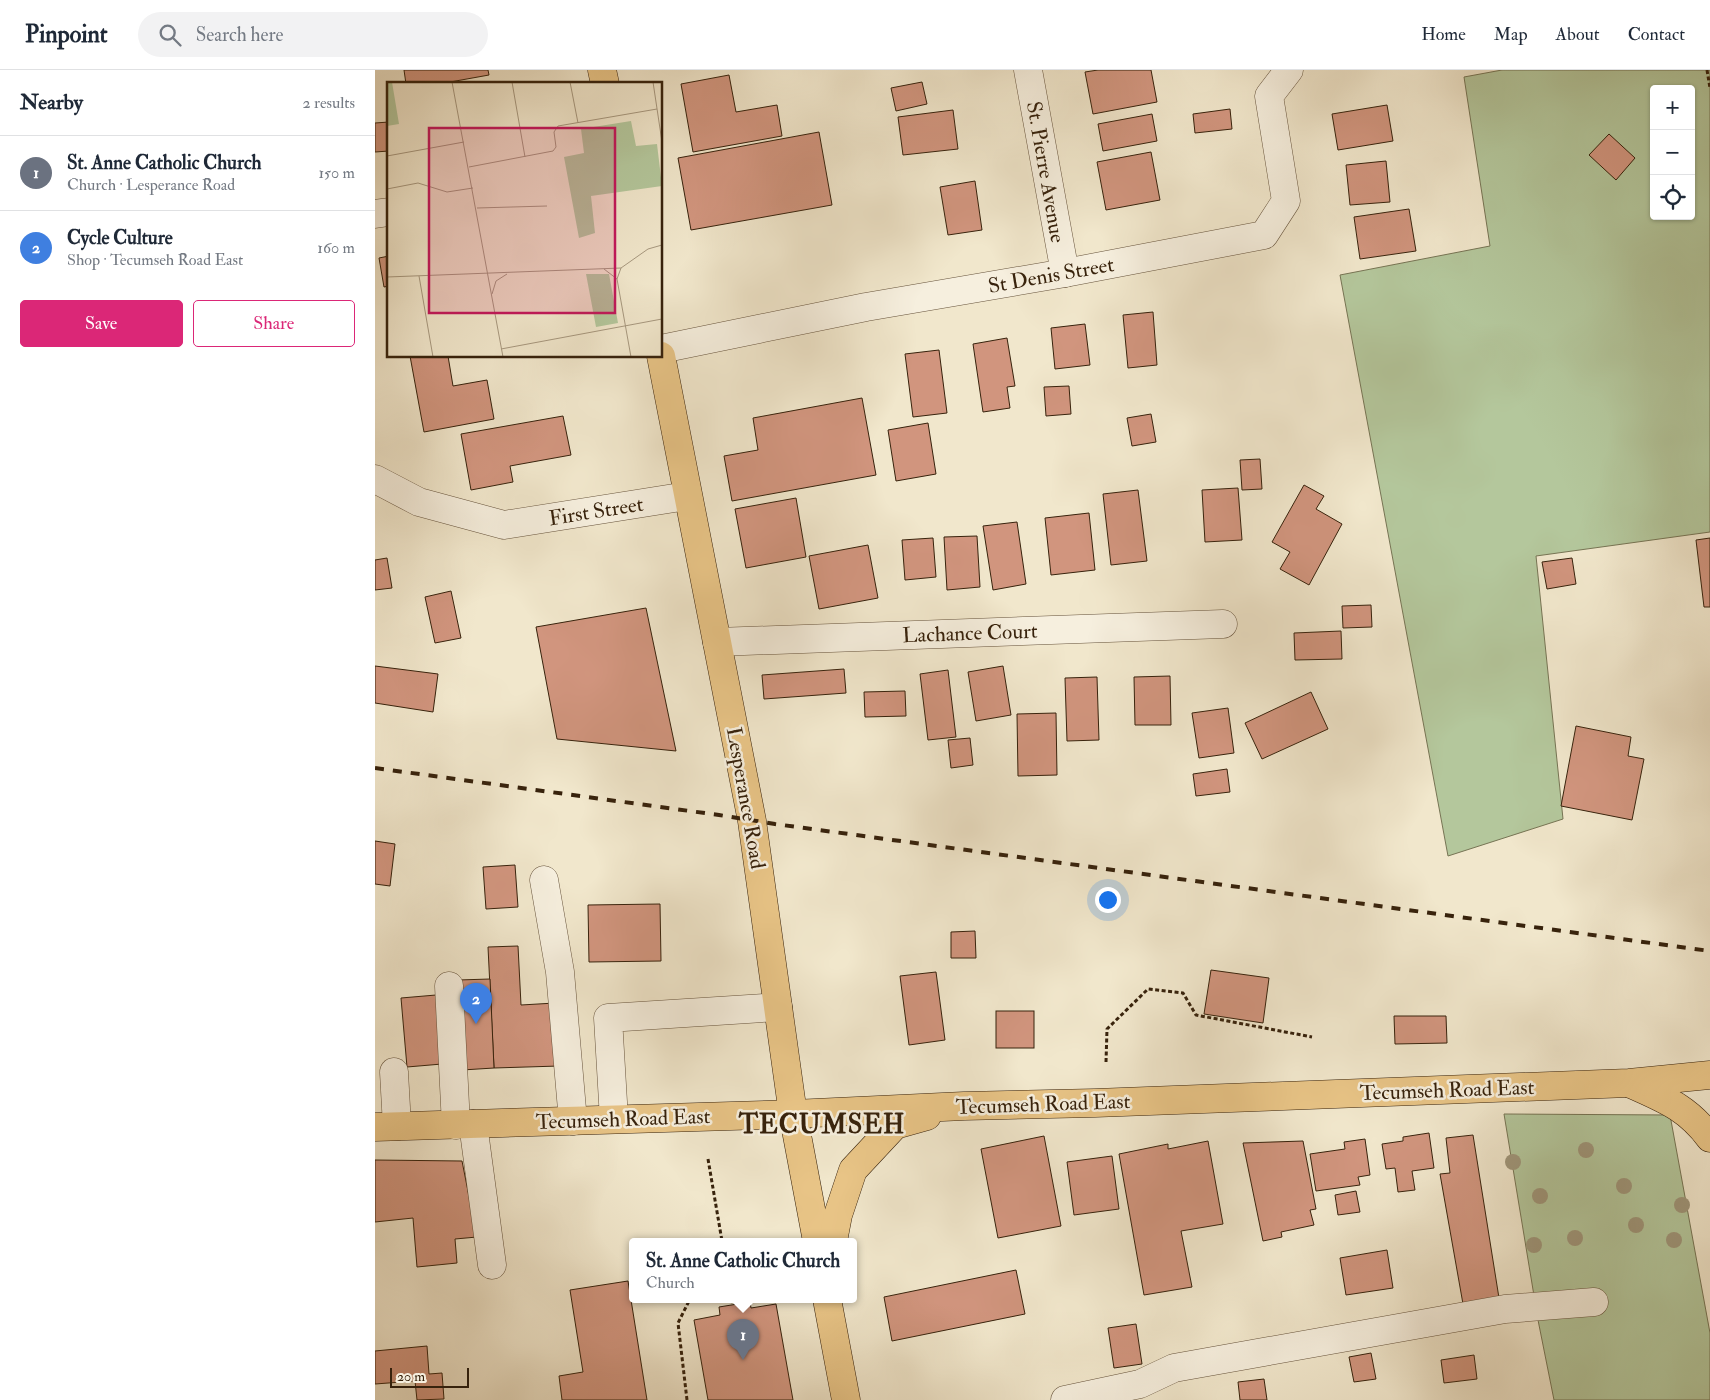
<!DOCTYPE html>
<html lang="en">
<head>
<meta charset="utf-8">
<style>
  :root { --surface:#fff; --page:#f2f2f3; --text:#1f2937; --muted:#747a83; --line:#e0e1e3; --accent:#db2777 }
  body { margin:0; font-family:"IM FELL Double Pica",serif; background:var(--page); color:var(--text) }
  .controls { position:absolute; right:15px; top:15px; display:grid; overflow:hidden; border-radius:5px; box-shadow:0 1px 4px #0004 }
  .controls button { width:45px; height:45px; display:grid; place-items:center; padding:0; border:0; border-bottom:1px solid var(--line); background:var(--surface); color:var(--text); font:25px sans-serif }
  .scale { position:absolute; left:15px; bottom:12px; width:79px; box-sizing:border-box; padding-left:5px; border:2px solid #37220c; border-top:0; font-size:14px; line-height:18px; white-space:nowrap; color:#37220c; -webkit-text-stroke:4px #f6efde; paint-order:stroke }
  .you { position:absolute; left:732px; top:829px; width:18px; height:18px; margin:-12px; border:4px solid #fff; border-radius:50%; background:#1a73e8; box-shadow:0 0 0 8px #1a73e833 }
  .badge { display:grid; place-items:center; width:32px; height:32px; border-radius:50%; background:var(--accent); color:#fff; font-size:16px; font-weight:700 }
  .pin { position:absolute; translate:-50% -41px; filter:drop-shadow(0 1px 2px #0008) }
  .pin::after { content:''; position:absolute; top:26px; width:18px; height:15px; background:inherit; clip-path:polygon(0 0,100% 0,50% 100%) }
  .popup { position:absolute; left:254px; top:1168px; width:228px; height:65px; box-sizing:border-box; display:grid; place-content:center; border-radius:5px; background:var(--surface); filter:drop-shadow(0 1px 4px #0005); font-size:16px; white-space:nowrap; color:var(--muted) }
  .popup b { font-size:19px; color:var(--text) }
  .popup::after { content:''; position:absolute; left:50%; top:100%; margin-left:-10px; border:10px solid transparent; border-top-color:var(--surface) }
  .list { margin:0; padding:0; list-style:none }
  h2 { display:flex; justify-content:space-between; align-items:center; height:65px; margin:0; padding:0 20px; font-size:21px }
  h2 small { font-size:16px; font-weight:400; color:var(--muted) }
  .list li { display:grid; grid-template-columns:32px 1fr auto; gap:15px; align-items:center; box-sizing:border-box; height:75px; padding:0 20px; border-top:1px solid var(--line) }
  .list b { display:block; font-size:19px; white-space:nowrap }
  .list p { margin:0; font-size:16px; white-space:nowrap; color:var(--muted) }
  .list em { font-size:16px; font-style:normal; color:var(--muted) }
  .actions { display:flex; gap:10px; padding:15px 20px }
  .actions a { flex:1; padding:11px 0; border:1px solid var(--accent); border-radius:5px; text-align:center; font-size:18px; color:var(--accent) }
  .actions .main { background:var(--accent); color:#fff }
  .icon { flex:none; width:28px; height:28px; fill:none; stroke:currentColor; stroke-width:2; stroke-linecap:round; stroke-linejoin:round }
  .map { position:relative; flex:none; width:1335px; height:1330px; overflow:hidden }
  header { display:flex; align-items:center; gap:30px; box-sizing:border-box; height:70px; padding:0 25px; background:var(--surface); border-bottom:1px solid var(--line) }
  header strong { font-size:24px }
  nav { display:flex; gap:28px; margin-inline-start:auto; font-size:18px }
  .search { width:350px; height:45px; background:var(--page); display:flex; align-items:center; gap:12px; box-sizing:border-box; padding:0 18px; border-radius:28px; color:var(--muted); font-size:19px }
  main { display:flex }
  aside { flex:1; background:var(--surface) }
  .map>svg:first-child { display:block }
  .green { fill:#b4c79c; stroke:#767454; fill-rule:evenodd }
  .building { fill:#d1957e; stroke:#37220c }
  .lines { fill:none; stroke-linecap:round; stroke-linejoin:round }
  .minor-casing { stroke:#66533c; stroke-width:29 }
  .major-casing { stroke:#37220c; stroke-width:29 }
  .path { stroke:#37220c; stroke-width:3; stroke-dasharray:4 2.5; stroke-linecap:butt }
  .minor { stroke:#f6efde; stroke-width:28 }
  .major { stroke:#e8c486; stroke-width:28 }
  .rail { stroke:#37220c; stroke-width:4; stroke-dasharray:9 9; stroke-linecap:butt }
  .tree { fill:#9f967a }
  .labels { text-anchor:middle; stroke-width:5; stroke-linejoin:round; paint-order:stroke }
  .street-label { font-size:21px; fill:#37220c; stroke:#f6efde }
  .district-label { font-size:26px; font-weight:bold; letter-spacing:1px; fill:#37220c; stroke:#f6efde }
  .inset-road { fill:none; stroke:#a7987f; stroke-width:1 }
  .view { fill:#c2185b; fill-opacity:0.15; stroke:#c2185b; stroke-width:2.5 }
  .inset-edge { fill:none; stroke:#37220c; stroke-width:2.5 }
</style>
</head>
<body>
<header>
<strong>Pinpoint</strong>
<div class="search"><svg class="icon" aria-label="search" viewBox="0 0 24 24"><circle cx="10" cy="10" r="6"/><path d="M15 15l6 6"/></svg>Search here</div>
<nav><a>Home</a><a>Map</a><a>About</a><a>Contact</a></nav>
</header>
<main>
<aside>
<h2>Nearby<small>2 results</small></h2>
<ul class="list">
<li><span class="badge" style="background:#6b7280">1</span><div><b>St. Anne Catholic Church</b><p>Church · Lesperance Road</p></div><em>150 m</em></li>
<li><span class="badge" style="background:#3f7fe0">2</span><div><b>Cycle Culture</b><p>Shop · Tecumseh Road East</p></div><em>160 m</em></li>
</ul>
<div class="actions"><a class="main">Save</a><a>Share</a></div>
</aside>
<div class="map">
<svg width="1335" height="1330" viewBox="0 0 1335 1330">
  <rect width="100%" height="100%" fill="#f1e7cc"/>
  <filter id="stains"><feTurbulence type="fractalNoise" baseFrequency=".004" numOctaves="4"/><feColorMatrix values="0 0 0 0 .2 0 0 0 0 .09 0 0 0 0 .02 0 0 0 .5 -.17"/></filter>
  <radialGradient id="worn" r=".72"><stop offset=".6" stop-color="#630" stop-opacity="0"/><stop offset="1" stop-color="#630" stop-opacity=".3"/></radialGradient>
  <g class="green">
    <path d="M 1127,0 L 1335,0 L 1335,462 L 1161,486 L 1188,749 L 1073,786 L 965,205 L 1115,176 L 1089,7 ZM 1279,19 L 1316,19 L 1316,146 L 1279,146 Z"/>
    <path d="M 1129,1044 L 1295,1045 L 1335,1263 L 1335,1330 L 1179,1330 L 1163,1250 Z"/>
  </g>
  <g class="building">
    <path d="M 29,0 L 113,0 L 114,5 L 64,14 L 31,14 Z"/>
    <path d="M 723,0 L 776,0 L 782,32 L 718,44 L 710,2 Z"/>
    <path d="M 354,5 L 361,42 L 402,35 L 407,66 L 318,82 L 306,14 Z"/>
    <path d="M 547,12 L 552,34 L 521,41 L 516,18 Z"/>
    <path d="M 1012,35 L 1018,71 L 963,80 L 957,44 Z"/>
    <path d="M 855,39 L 857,59 L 820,63 L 818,44 Z"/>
    <path d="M 578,40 L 583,79 L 528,85 L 523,47 Z"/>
    <path d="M 777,44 L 782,71 L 728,81 L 723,54 Z"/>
    <path d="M 14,52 L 14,81 L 0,82 L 0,53 Z"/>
    <path d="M 444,62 L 457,135 L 316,160 L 303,88 Z"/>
    <path d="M 1234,64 L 1260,88 L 1241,110 L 1214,85 Z"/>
    <path d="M 776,82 L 785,130 L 731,140 L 722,92 Z"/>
    <path d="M 1011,91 L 1015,132 L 975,135 L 971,95 Z"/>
    <path d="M 600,111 L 607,160 L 573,165 L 565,117 Z"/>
    <path d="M 1034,139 L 1041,181 L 985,189 L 979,147 Z"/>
    <path d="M 14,186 L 14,216 L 9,217 L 4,188 Z"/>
    <path d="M 778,242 L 782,295 L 753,298 L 748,245 Z"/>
    <path d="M 710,254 L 715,295 L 680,299 L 676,258 Z"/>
    <path d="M 632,268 L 640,316 L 632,317 L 635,338 L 608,342 L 598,274 Z"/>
    <path d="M 564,280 L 572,343 L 538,347 L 530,284 Z"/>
    <path d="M 35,286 L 73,286 L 78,316 L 112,310 L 119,349 L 49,362 Z"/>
    <path d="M 694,316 L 696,344 L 671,346 L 669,317 Z"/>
    <path d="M 487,328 L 501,405 L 357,431 L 349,386 L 383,380 L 378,348 Z"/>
    <path d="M 776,344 L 781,372 L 757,376 L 752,348 Z"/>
    <path d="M 188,346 L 196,385 L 135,396 L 138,412 L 96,420 L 86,364 Z"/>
    <path d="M 553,353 L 561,404 L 521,411 L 513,360 Z"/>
    <path d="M 885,389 L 887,419 L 867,420 L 865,390 Z"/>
    <path d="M 929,415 L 949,426 L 941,439 L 967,454 L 934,515 L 905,499 L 915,482 L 897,472 Z"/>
    <path d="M 863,418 L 867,470 L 830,472 L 827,420 Z"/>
    <path d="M 763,420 L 772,491 L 736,495 L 728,424 Z"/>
    <path d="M 421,428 L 431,487 L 371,498 L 360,439 Z"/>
    <path d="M 714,443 L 720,500 L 676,505 L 670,448 Z"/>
    <path d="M 642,452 L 651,514 L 618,520 L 608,456 Z"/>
    <path d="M 602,466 L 605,517 L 572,520 L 569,467 Z"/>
    <path d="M 558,468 L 561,507 L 530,510 L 527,470 Z"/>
    <path d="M 1335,468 L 1335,537 L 1329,537 L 1321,470 Z"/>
    <path d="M 493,475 L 503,528 L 444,539 L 434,486 Z"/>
    <path d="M 12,488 L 17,518 L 0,520 L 0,490 Z"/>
    <path d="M 1197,488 L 1201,514 L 1172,519 L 1167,492 Z"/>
    <path d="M 76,521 L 86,568 L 60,573 L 50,527 Z"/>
    <path d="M 996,535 L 997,557 L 968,558 L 967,536 Z"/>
    <path d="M 271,538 L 301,681 L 182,669 L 161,557 Z"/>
    <path d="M 966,561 L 967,589 L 920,590 L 919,563 Z"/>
    <path d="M 0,596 L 63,604 L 58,642 L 0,633 Z"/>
    <path d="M 628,596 L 636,645 L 601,651 L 593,602 Z"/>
    <path d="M 469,599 L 471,623 L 389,629 L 387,605 Z"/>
    <path d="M 573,600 L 581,667 L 553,670 L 545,604 Z"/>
    <path d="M 795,606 L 796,655 L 760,655 L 759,607 Z"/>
    <path d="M 722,607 L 724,670 L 692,671 L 690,608 Z"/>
    <path d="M 530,621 L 531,646 L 490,647 L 489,622 Z"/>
    <path d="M 936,622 L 953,659 L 887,689 L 870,653 Z"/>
    <path d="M 853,638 L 859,683 L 824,688 L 817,643 Z"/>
    <path d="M 681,643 L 682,705 L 643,706 L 642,644 Z"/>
    <path d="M 1201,656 L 1256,667 L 1253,686 L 1269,689 L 1257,750 L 1186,736 Z"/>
    <path d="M 595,668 L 598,695 L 576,698 L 573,670 Z"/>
    <path d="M 852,699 L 855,722 L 821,726 L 818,704 Z"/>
    <path d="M 0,771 L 20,774 L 15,816 L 0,814 Z"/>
    <path d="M 140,795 L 143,837 L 111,839 L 108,797 Z"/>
    <path d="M 285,834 L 286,891 L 214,892 L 213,835 Z"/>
    <path d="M 600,861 L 601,888 L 576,888 L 576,862 Z"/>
    <path d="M 143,876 L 146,935 L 180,933 L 184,996 L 119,998 L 113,877 Z"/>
    <path d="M 836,900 L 894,908 L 888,953 L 829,944 Z"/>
    <path d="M 561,902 L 570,970 L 534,975 L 525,906 Z"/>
    <path d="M 115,909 L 119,998 L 87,1000 L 83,910 Z"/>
    <path d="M 61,925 L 67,994 L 32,997 L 26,928 Z"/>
    <rect x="621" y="941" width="38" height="37"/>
    <path d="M 1019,946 L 1071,946 L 1072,973 L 1020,974 Z"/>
    <path d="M 1054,1063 L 1059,1098 L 1037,1101 L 1040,1120 L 1023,1122 L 1020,1098 L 1011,1099 L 1007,1074 L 1028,1071 L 1028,1067 Z"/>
    <path d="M 1098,1065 L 1124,1228 L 1088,1234 L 1065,1104 L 1075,1103 L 1071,1068 Z"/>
    <path d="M 669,1066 L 686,1156 L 623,1168 L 606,1079 Z"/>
    <path d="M 990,1069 L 995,1105 L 983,1107 L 985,1115 L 941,1121 L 935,1084 L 970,1079 L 969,1072 Z"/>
    <path d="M 833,1071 L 848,1154 L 806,1161 L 817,1217 L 769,1225 L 744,1084 L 793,1074 L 793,1079 Z"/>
    <path d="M 928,1071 L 941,1139 L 935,1140 L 939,1155 L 906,1162 L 907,1167 L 888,1171 L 868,1073 Z"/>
    <path d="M 737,1086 L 744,1139 L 699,1145 L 692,1092 Z"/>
    <path d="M 0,1090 L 87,1091 L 102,1167 L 80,1169 L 82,1193 L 42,1197 L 38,1148 L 0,1152 Z"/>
    <path d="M 981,1121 L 985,1142 L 963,1145 L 960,1125 Z"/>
    <path d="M 1012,1180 L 1018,1218 L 971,1225 L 965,1188 Z"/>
    <path d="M 641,1200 L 650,1244 L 517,1271 L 509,1227 Z"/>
    <path d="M 253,1211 L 272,1330 L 187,1330 L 184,1306 L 208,1302 L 195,1220 Z"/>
    <path d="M 375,1232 L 376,1238 L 401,1234 L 418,1330 L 333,1330 L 319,1250 L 345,1245 L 344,1237 Z"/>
    <path d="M 761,1254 L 767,1294 L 739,1298 L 733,1258 Z"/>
    <path d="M 52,1276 L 54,1304 L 67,1303 L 69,1329 L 42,1330 L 40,1311 L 0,1314 L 0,1281 Z"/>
    <path d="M 996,1283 L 1001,1309 L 979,1312 L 974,1287 Z"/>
    <path d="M 1099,1285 L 1102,1309 L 1069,1313 L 1066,1290 Z"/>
    <path d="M 889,1309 L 892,1330 L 865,1330 L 863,1312 Z"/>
  </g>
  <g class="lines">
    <defs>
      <g id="minor">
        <path d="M 653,0 L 690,203"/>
        <path d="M 0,144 L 14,142"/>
        <path d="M 286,279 L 491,237 L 690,203 L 889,165 L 911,131 L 894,26 L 914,0"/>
        <path d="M 0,409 L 44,432 L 129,455 L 312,426"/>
        <path d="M 342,572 L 848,554"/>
        <path d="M 169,810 L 185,902 L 198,1051"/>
        <path d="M 74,916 L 81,1055"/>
        <path d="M 19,1002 L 22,1056"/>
        <path d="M 239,1049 L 233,948 L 403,937"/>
        <path d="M 98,1054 L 117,1195"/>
        <path d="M 690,1330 L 765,1314 L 799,1298 L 1130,1239 L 1219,1232"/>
      </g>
      <g id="major">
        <path d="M 227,0 L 230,14"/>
        <path d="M 286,286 L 377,751 L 418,1044 L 442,1171"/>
        <path d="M 1256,1014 C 1289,1029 1312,1037 1335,1068"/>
        <path d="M 0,1057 L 418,1044 L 589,1036 L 720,1033 L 1254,1013 L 1335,1005"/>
        <path d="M 458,1171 L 463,1145 L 478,1100 L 520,1055 L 552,1046"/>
        <path d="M 452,1229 L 471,1330"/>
      </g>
    </defs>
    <use href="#minor" class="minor-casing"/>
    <use href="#major" class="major-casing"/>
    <g class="path">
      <path d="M 1332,0 L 1335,18"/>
      <path d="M 731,992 L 732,959 L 773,919 L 808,923 L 821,945 L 937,967"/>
      <path d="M 333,1089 L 347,1171"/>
      <path d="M 357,1229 L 358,1235"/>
      <path d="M 312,1330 L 303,1253 L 315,1229"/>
    </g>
    <use href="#minor" class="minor"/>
    <use href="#major" class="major"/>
    <path class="rail" d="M 0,698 L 344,745 L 400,754 L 1335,881"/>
  </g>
  <g class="tree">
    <circle cx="1211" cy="1080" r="8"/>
    <circle cx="1138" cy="1092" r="8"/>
    <circle cx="1249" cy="1116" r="8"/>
    <circle cx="1165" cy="1126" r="8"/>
    <circle cx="1307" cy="1135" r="8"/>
    <circle cx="1261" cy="1155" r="8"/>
    <circle cx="1200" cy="1168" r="8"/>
    <circle cx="1299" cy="1170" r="8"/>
    <circle cx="1159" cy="1175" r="8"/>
  </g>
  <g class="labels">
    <g class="street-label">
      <text transform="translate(671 102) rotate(80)" y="7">St. Pierre Avenue</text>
      <text transform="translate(676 205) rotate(-10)" y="7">St Denis Street</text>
      <text transform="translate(221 441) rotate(-9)" y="7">First Street</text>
      <text transform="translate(595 563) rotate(-2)" y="7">Lachance Court</text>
      <text transform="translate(371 728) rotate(80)" y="7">Lesperance Road</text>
      <text transform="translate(1072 1020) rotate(-2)" y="7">Tecumseh Road East</text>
      <text transform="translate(668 1034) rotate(-2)" y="7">Tecumseh Road East</text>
      <text transform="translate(248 1049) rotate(-2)" y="7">Tecumseh Road East</text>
    </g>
    <g class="district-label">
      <text x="447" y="1063">TECUMSEH</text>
    </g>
  </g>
  <g transform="translate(12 12)">
    <rect width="275" height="275" fill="#f1e7cc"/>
    <path d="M 0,0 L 5,0 L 12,42 L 0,44 ZM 244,39 L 249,64 L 270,62 L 275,104 L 204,114 L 208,151 L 192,156 L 177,75 L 197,71 L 194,47 ZM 199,192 L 222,192 L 231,241 L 209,245 Z" fill="#b4c79c"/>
    <path class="inset-road" d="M 65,0 L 116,275M 125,0 L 138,75M 183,0 L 191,41M 266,0 L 275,60M 0,74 L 77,60M 82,85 L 166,69 L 169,65 L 167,50 L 171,44 L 270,27M 0,107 L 31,101 L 60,110 L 86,106M 90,126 L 160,124M 234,186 L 230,197 L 244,275M 217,187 L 230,197M 32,194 L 46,275M 0,195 L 234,186 L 261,167 L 275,163M 105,212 L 109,199 L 120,192M 114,267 L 275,237"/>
    <path class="view" d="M 42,46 L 228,46 L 228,231 L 42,231 Z"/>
    <rect width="275" height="275" class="inset-edge"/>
  </g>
  <rect width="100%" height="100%" filter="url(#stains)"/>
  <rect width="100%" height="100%" fill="url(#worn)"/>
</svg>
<div class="controls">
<button>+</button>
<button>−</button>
<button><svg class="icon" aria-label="locate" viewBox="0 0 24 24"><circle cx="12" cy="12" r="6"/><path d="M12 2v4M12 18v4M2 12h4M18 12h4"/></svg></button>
</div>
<div class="scale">20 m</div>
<div class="you"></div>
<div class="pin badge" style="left:368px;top:1290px;background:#6b7280">1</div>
<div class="popup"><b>St. Anne Catholic Church</b>Church</div>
<div class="pin badge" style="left:101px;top:954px;background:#3f7fe0">2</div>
</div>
</main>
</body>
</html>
